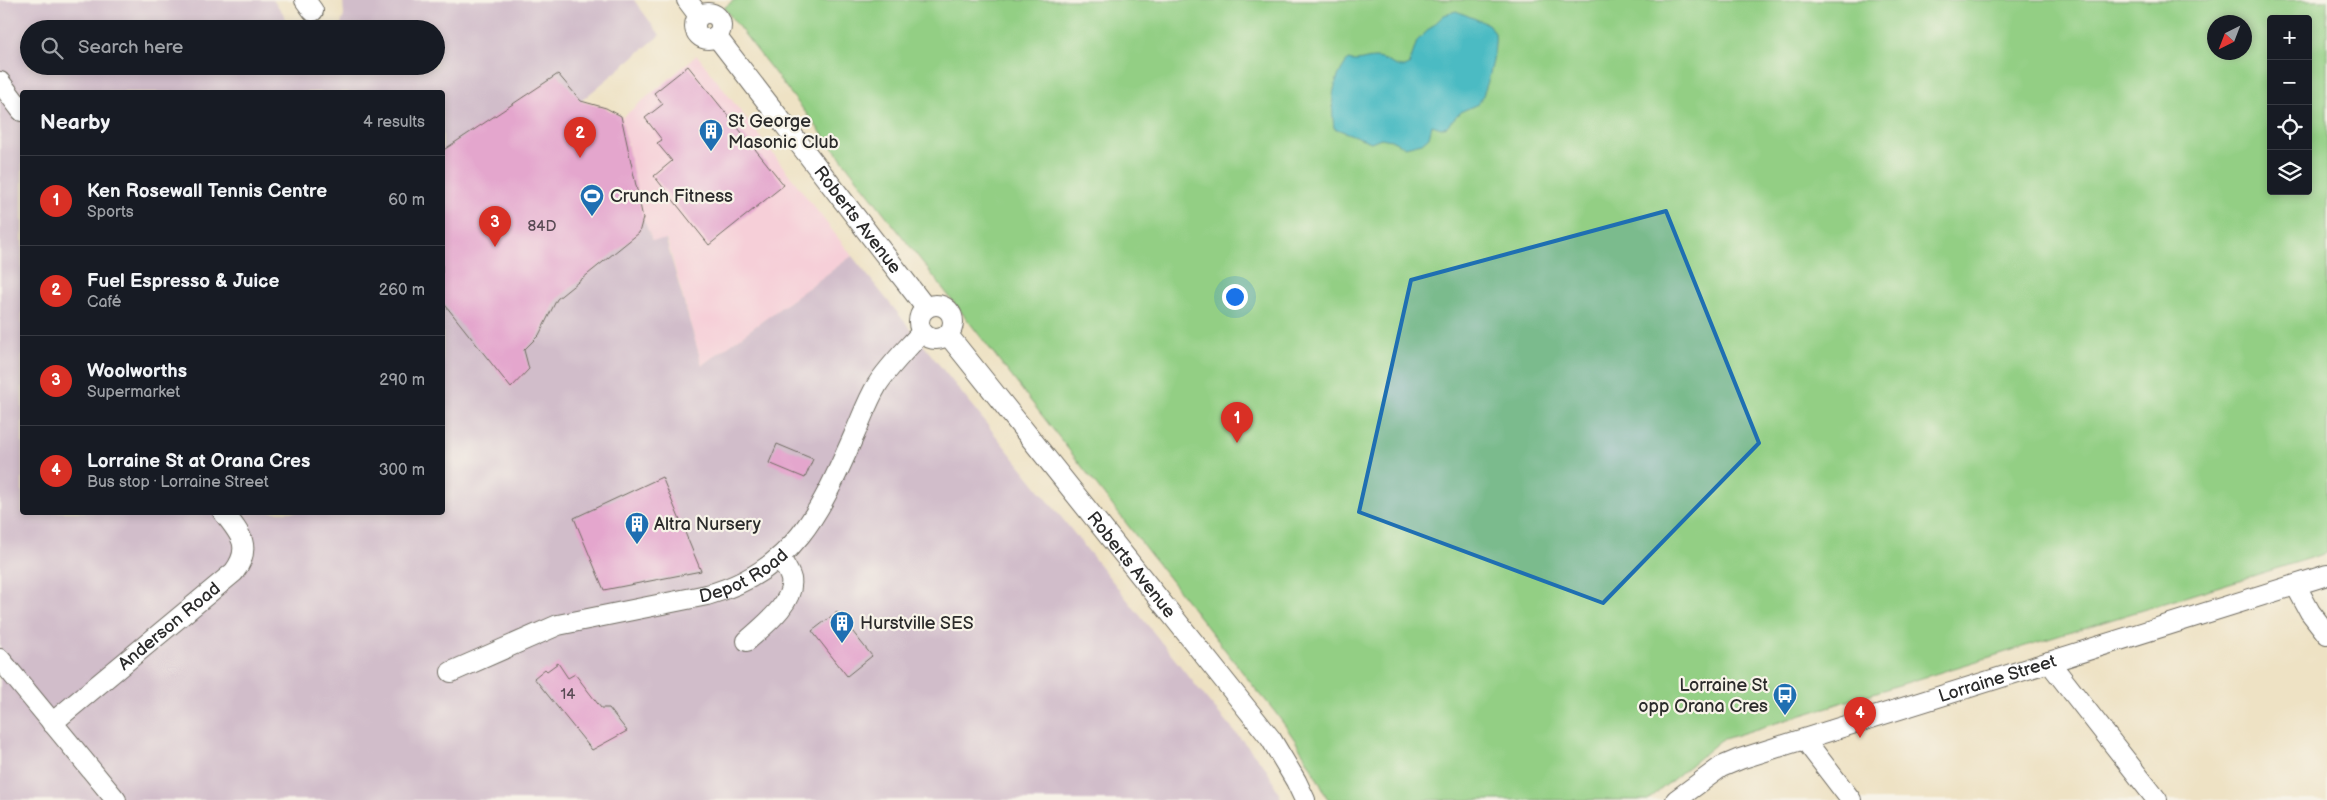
<!DOCTYPE html>
<html lang="en">
<head>
<meta charset="utf-8">
<style>
  :root { --surface:#171b24; --page:#242831; --text:#f1f3f6; --muted:#9ea1a6; --line:#363941; --accent:#d93025 }
  body { margin:0; font-family:"Balsamiq Sans",sans-serif; background:var(--page); color:var(--text) }
  .controls { position:absolute; right:15px; top:15px; display:grid; overflow:hidden; border-radius:5px; box-shadow:0 2px 8px #0003 }
  .controls button { width:45px; height:45px; display:grid; place-items:center; padding:0; border:0; border-bottom:1px solid var(--line); background:var(--surface); color:var(--text); font:25px sans-serif }
  .compass { position:absolute; left:2207px; top:15px; width:45px; height:45px; border-radius:50%; background:var(--surface); box-shadow:0 2px 8px #0003; rotate:222deg }
  .you { position:absolute; left:1234px; top:296px; width:18px; height:18px; margin:-12px; border:4px solid #fff; border-radius:50%; background:#1a73e8; box-shadow:0 0 0 8px #1a73e833 }
  .badge { display:grid; place-items:center; width:32px; height:32px; border-radius:50%; background:var(--accent); color:#fff; font-size:16px; font-weight:700 }
  .pin { position:absolute; translate:-50% -41px; filter:drop-shadow(0 1px 2px #0008) }
  .pin::after { content:''; position:absolute; top:26px; width:18px; height:15px; background:inherit; clip-path:polygon(0 0,100% 0,50% 100%) }
  .list { margin:0; padding:0; list-style:none }
  h2 { display:flex; justify-content:space-between; align-items:center; height:65px; margin:0; padding:0 20px; font-size:21px }
  h2 small { font-size:16px; font-weight:400; color:var(--muted) }
  .list li { display:grid; grid-template-columns:32px 1fr auto; gap:15px; align-items:center; box-sizing:border-box; height:90px; padding:0 20px; border-top:1px solid var(--line) }
  .list b { display:block; font-size:19px; white-space:nowrap }
  .list p { margin:0; font-size:16px; white-space:nowrap; color:var(--muted) }
  .list em { font-size:16px; font-style:normal; color:var(--muted) }
  .icon { flex:none; width:28px; height:28px; fill:none; stroke:currentColor; stroke-width:2; stroke-linecap:round; stroke-linejoin:round }
  .map { position:relative; flex:none; width:2327px; height:800px; overflow:hidden }
  .search { position:absolute; background:var(--surface); box-shadow:0 2px 8px #0003; left:20px; top:20px; width:425px; height:55px; display:flex; align-items:center; gap:12px; box-sizing:border-box; padding:0 18px; border-radius:28px; color:var(--muted); font-size:19px }
  .panel { position:absolute; background:var(--surface); box-shadow:0 2px 8px #0003; left:20px; top:90px; width:425px; height:425px; border-radius:5px }
  .map>svg:first-child { display:block }
  .built { fill:#f6cfd8 }
  .industrial { fill:#d1bdca }
  .green { fill:#93cf84; stroke:#5f7d58; fill-rule:evenodd }
  .water { fill:#4cbbc3; stroke:#3c7377 }
  .building { fill:#e4a6cd }
  .lines { fill:none; stroke-linecap:round; stroke-linejoin:round }
  .minor-casing { stroke:#6f6b61; stroke-width:22 }
  .minor { stroke:#fff; stroke-width:20 }
  .marked { fill:#1f6fb2; fill-opacity:0.2; stroke:#1f6fb2; stroke-width:4; stroke-linejoin:round }
  .labels { text-anchor:middle; stroke-width:4.5; stroke-linejoin:round; paint-order:stroke }
  .number-label { font-size:15px; fill:#594a54 }
  .poi-label { font-size:18px; fill:#2b2b2b; stroke:#f7f3e8; text-anchor:start }
  .street-label { font-size:18px; fill:#2b2b2b; stroke:#f7f3e8 }
</style>
</head>
<body>
<div class="map">
<svg width="2327" height="800" viewBox="0 0 2327 800">
  <rect width="100%" height="100%" fill="#f7f3e8"/>
  <filter id="ink" filterUnits="userSpaceOnUse"><feTurbulence type="fractalNoise" baseFrequency=".02" numOctaves="2"/><feDisplacementMap in="SourceGraphic" scale="10" xChannelSelector="R" yChannelSelector="G"/><feConvolveMatrix kernelMatrix="1 2 1 2 8 2 1 2 1" color-interpolation-filters="sRGB"/></filter>
  <filter id="wash" filterUnits="userSpaceOnUse"><feTurbulence type="fractalNoise" baseFrequency=".0096" numOctaves="4" result="noise"/><feDisplacementMap in="SourceGraphic" scale="20" xChannelSelector="R" yChannelSelector="G"/><feGaussianBlur stdDeviation="1.12" result="paint"/><feColorMatrix in="noise" values="0 0 0 0 0 0 0 0 0 0 0 0 0 0 0 0 0 1.4 0 .05"/><feComposite in="paint" operator="in"/></filter>
  <g filter="url(#wash)">
    <rect width="100%" height="100%" fill="#eee2c4"/>
    <path class="built" d="M 697,55 L 852,256 L 702,365 L 667,240 L 652,240 L 643,218 L 622,118 Z"/>
    <path class="industrial" d="M 0,0 L 273,0 L 283,13 L 288,29 L 29,29 L 29,66 L 436,66 L 436,29 L 339,29 L 344,16 L 343,0 L 634,0 L 660,35 L 581,101 L 558,74 L 443,151 L 442,92 L 22,92 L 22,512 L 442,512 L 443,301 L 511,388 L 529,369 L 524,350 L 539,335 L 557,299 L 639,233 L 643,218 L 652,240 L 666,240 L 702,365 L 852,256 L 1210,703 L 1266,768 L 1282,800 L 0,800 Z"/>
    <path class="green" d="M 734,0 L 2327,0 L 2327,553 L 1721,740 L 1648,800 L 1328,800 C 1308,758 1285,721 1254,687 L 724,8 ZM 2271,19 L 2308,19 L 2308,191 L 2271,191 ZM 2214,22 L 2244,22 L 2244,52 L 2214,52 Z"/>
    <path class="water" d="M 1456,11 L 1488,24 L 1495,33 C 1497,49 1488,91 1478,104 L 1460,112 L 1447,126 L 1441,128 L 1432,125 L 1429,137 L 1422,143 L 1405,147 L 1391,140 L 1381,138 L 1371,142 L 1334,128 C 1331,102 1331,82 1348,60 C 1359,63 1365,58 1375,58 C 1386,58 1394,68 1405,67 L 1409,65 L 1417,41 L 1444,15 Z"/>
    <g id="blocks">
      <g class="building">
        <path d="M 688,66 L 784,185 L 709,245 L 654,176 L 672,161 L 657,143 L 662,140 L 645,118 L 663,104 L 654,93 Z"/>
        <path d="M 558,74 L 581,101 L 606,108 L 621,116 L 643,218 L 639,233 L 557,299 L 539,335 L 524,350 L 529,369 L 511,388 L 442,301 L 442,151 Z"/>
        <path d="M 777,444 L 813,459 L 805,478 L 769,463 Z"/>
        <path d="M 662,477 L 701,571 L 604,590 L 574,518 Z"/>
        <path d="M 837,612 L 872,656 L 847,676 L 812,631 Z"/>
        <path d="M 558,663 L 568,678 L 575,674 L 601,708 L 609,708 L 627,731 L 592,750 L 534,678 L 545,669 L 547,671 Z"/>
      </g>
    </g>
  </g>
  <g filter="url(#ink)">
    <use href="#blocks" fill-opacity="0" stroke="#6f6b61" stroke-width="1"/>
    <g class="lines">
      <defs>
        <g id="minor">
          <path d="M 305,0 L 313,11"/>
          <path d="M 687,0 L 699,16"/>
          <circle cx="708" cy="26" r="13"/>
          <path id="s1" d="M 716,36 L 926,308"/>
          <path d="M 0,82 L 22,111"/>
          <circle cx="936" cy="322" r="17"/>
          <path id="s2" d="M 948,335 L 1271,739 L 1296,781 L 1305,800"/>
          <path d="M 2296,586 L 2310,612 L 2327,634"/>
          <path d="M 747,641 C 762,627 795,603 791,579 C 789,571 784,565 780,558"/>
          <path d="M 0,659 L 116,800"/>
          <path d="M 2049,662 L 2157,800"/>
          <path id="s3" d="M 451,672 L 558,625 L 707,595 C 795,571 821,510 855,433 C 862,417 868,400 877,385 C 889,366 907,349 922,332"/>
          <path id="s4" d="M 52,723 L 234,572 C 253,547 240,533 223,512"/>
          <path d="M 1805,740 L 1851,800"/>
          <path id="s5" d="M 1676,800 L 1721,767 L 1740,759 L 2327,575"/>
        </g>
      </defs>
      <use href="#minor" class="minor-casing"/>
      <use href="#minor" class="minor"/>
    </g>
  </g>
  <path class="marked" d="M 1666,211 L 1759,443 L 1603,603 L 1359,512 L 1411,280 Z"/>
  <defs>
    <symbol id="building-pin" viewBox="-11 -11 22 30"><path d="M0 17L-7.5 6A9.5 9.5 0 1 1 7.5 6Z" fill="#1f6fb2" stroke="#f7f3e8"/><path d="M-4-6H4V6H1V3H-1V6H-4ZM-2.5-4.3h1.7v1.8h-1.7ZM.8-4.3h1.7v1.8H.8ZM-2.5-1h1.7V.8h-1.7ZM.8-1h1.7V.8H.8Z" fill="#fff"/></symbol>
    <symbol id="stadium-pin" viewBox="-11 -11 22 30"><path d="M0 17L-7.5 6A9.5 9.5 0 1 1 7.5 6Z" fill="#1f6fb2" stroke="#f7f3e8"/><path d="M0-5a6.5 5 0 1 0 0 10a6.5 5 0 1 0 0-10ZM-3.5-1.8h7v3.6h-7Z" fill="#fff"/></symbol>
    <symbol id="bus-pin" viewBox="-11 -11 22 30"><path d="M0 17L-7.5 6A9.5 9.5 0 1 1 7.5 6Z" fill="#1f6fb2" stroke="#f7f3e8"/><path d="M-5-6H5V4H4V6H2V4H-2V6H-4V4H-5ZM-3.5-4V0h7V-4ZM-3.5 1.2v1.5H-2V1.2ZM2 1.2v1.5H3.5V1.2Z" fill="#fff"/></symbol>
  </defs>
  <g fill-rule="evenodd">
    <use href="#building-pin" x="697" y="117" width="28" height="38"/>
    <use href="#stadium-pin" x="578" y="182" width="28" height="38"/>
    <use href="#building-pin" x="623" y="510" width="28" height="38"/>
    <use href="#building-pin" x="828" y="609" width="28" height="38"/>
    <use href="#bus-pin" x="1771" y="681" width="28" height="38"/>
  </g>
  <g class="labels">
    <g class="number-label">
      <text x="542" y="231">84D</text>
      <text x="568" y="699">14</text>
    </g>
    <g class="poi-label">
      <text x="728" y="127">St George<tspan x="728" dy="21">Masonic Club</tspan></text>
      <text x="610" y="202">Crunch Fitness</text>
      <text x="654" y="530">Altra Nursery</text>
      <text x="860" y="629">Hurstville SES</text>
      <text x="1768" y="691" text-anchor="end">Lorraine St<tspan x="1768" dy="21">opp Orana Cres</tspan></text>
    </g>
    <g class="street-label">
      <text dy="6" stroke="none"><textPath href="#s1" startOffset="232">Roberts Avenue</textPath></text>
      <text dy="6" stroke="none"><textPath href="#s2" startOffset="294">Roberts Avenue</textPath></text>
      <text dy="6" stroke="none"><textPath href="#s3" startOffset="310">Depot Road</textPath></text>
      <text dy="6" stroke="none"><textPath href="#s4" startOffset="152">Anderson Road</textPath></text>
      <text dy="6" stroke="none"><textPath href="#s5" startOffset="346">Lorraine Street</textPath></text>
    </g>
  </g>
</svg>
<div class="controls">
<button>+</button>
<button>−</button>
<button><svg class="icon" aria-label="locate" viewBox="0 0 24 24"><circle cx="12" cy="12" r="6"/><path d="M12 2v4M12 18v4M2 12h4M18 12h4"/></svg></button>
<button><svg class="icon" aria-label="layers" viewBox="0 0 24 24"><path d="M12 4l9 5-9 5-9-5zM3 14l9 5 9-5"/></svg></button>
</div>
<svg class="compass" viewBox="-18 -18 36 36"><path d="M0-13l5 13h-10z" fill="#e53935"/><path d="M0 13l5-13h-10z" fill="#9ea1a6"/></svg>
<div class="you"></div>
<div class="pin badge" style="left:1237px;top:443px">1</div>
<div class="pin badge" style="left:580px;top:158px">2</div>
<div class="pin badge" style="left:495px;top:247px">3</div>
<div class="pin badge" style="left:1860px;top:738px">4</div>
<div class="search"><svg class="icon" aria-label="search" viewBox="0 0 24 24"><circle cx="10" cy="10" r="6"/><path d="M15 15l6 6"/></svg>Search here</div>
<section class="panel">
<h2>Nearby<small>4 results</small></h2>
<ul class="list">
<li><span class="badge">1</span><div><b>Ken Rosewall Tennis Centre</b><p>Sports</p></div><em>60 m</em></li>
<li><span class="badge">2</span><div><b>Fuel Espresso &amp; Juice</b><p>Café</p></div><em>260 m</em></li>
<li><span class="badge">3</span><div><b>Woolworths</b><p>Supermarket</p></div><em>290 m</em></li>
<li><span class="badge">4</span><div><b>Lorraine St at Orana Cres</b><p>Bus stop · Lorraine Street</p></div><em>300 m</em></li>
</ul>
</section>
</div>
</body>
</html>
